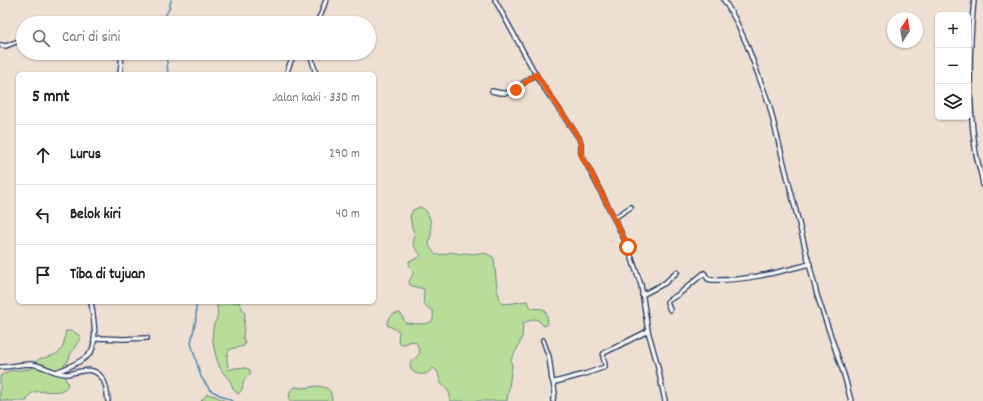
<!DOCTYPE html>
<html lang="id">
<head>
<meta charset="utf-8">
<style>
  :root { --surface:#fff; --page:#f6f6f6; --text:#222; --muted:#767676; --line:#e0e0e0 }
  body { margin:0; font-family:Dekko,sans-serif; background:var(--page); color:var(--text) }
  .controls { position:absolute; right:12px; top:12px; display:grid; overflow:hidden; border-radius:6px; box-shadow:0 1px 3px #0004 }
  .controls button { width:36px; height:36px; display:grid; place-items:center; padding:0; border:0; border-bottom:1px solid var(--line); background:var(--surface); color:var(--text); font:20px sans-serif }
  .compass { position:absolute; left:887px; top:12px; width:36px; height:36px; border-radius:50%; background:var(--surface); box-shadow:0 1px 3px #0004; rotate:12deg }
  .stop { position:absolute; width:12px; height:12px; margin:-9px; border:3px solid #ea580c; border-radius:50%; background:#fff }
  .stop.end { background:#ea580c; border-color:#fff; box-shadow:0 1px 4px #0008 }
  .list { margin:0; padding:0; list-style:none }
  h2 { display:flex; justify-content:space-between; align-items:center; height:52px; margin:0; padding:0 16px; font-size:17px }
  h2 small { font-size:13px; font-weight:400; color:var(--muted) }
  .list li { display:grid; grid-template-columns:26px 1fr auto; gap:12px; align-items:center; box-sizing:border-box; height:60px; padding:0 16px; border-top:1px solid var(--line) }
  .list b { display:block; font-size:15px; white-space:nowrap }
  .list em { font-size:13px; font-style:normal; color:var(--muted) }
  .icon { flex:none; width:22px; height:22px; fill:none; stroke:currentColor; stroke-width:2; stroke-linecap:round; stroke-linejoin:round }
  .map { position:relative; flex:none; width:983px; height:401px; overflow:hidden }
  .search { position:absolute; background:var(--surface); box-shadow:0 1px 3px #0004; left:16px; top:16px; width:360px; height:44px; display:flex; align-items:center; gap:10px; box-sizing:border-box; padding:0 14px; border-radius:22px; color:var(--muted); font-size:15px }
  .panel { position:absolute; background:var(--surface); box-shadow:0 1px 3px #0004; left:16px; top:72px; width:360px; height:232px; border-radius:6px }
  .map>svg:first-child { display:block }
  .green { fill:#b8dd99; stroke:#6a867c }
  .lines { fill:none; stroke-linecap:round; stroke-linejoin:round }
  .stream { stroke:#598dad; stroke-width:1.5 }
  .minor-casing { stroke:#1b2f5e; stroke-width:6 }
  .minor { stroke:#f6f6f2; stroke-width:3.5 }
  .route { stroke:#ea580c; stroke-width:5 }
</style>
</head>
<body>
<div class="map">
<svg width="983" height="401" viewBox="0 0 983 401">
  <rect width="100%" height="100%" fill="#eddfd2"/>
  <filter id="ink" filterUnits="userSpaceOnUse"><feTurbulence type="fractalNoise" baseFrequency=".025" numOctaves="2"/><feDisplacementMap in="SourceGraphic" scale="8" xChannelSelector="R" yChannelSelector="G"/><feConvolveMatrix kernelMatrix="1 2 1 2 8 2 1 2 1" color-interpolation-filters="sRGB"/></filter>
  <g filter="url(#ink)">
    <g class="green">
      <path d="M 420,207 C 430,210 432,225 431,234 C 431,239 428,243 430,247 C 432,250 434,253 436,255 L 446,254 L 450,252 L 460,254 L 464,253 L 474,254 L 478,253 L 487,254 L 493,257 L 494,259 L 497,289 L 501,303 L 506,304 L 527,301 L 528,302 L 531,308 L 543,309 L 545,310 L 547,316 L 548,324 L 544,326 L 538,320 L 534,319 L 523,323 L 522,337 L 519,345 L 511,360 L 512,366 L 507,401 L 450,401 C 451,389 446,391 441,383 C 438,377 440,372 433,368 C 431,370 428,373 425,374 C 418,376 407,371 411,362 C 414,358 418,357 420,352 L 417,344 L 414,341 L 409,342 L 405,344 L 401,344 L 398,341 L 399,331 L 387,325 C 387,318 393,313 400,313 C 403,316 403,320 406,323 C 412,323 428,326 432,321 C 434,319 433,314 433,311 C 420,304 424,301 424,289 L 412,286 L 410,285 L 409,281 C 418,268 409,272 409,261 C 428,256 419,256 413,244 L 415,235 L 412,227 L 410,216 L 413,210 Z"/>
      <path d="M 216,302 L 239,302 L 245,314 L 243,338 L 245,342 L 244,346 L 230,349 C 225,357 227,361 229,370 C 237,367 241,367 249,369 L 251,373 C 249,375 246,378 244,381 C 242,387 243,390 238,394 C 232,390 233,386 230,381 C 228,377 224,375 222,371 C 216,362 211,339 213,329 C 213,325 215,323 216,320 C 219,314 217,308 216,302 Z"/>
      <path d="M 66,331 L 73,331 L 81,337 L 70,355 L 68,361 L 64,365 L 64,376 L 68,384 C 62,401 30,381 27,401 L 0,401 L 0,376 L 9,371 L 30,369 C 34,366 35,362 39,359 C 41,358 45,358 48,357 C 51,356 57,354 59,352 C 65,347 64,337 66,331 Z"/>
      <path d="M 318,386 C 329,388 331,389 332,401 L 289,401 L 290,391 L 295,387 L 303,388 Z"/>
      <path d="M 207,394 L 215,396 L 225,401 L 201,401 Z"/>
    </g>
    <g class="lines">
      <g class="stream">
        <path d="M 161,23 L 169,9 L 171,0"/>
        <path d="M 166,53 L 168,74"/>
        <path d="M 196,302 L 196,319 L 191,343 L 201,377 L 210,390 L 232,401"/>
      </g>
      <defs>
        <g id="minor">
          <path d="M 495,0 L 540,82 L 579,138 L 581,144 L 581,153 L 614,218 L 628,247 L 641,285 L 648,331 L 657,363 L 665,401"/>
          <path d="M 724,0 L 735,19 L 747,45 L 769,104 L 817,295 L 845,378 L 851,401"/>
          <path d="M 974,0 C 969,49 968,98 975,147 C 976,160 982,173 983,186"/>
          <path d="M 316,23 L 321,14 L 326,0"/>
          <path d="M 0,45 L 6,46 L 16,42 L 23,41"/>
          <path d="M 310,53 L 316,74"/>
          <path d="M 120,74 L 122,53"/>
          <path d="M 286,74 L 294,53"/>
          <path d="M 492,91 C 506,95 511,94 522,84 C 526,81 531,78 536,74"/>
          <path d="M 614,218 L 631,207"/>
          <path d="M 642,295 L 665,283 L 677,272"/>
          <path d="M 670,310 L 667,302 L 669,300 L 679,294 L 704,273 L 708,279 L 712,280 C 746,281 778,272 810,264"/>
          <path d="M 94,340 L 100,338 L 123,339 L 147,338"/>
          <path d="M 543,340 L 549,357 L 552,380 L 553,382 L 555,382 L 585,374 L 605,367 C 606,362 601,357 604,353 L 648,331"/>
          <path d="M 0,367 C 10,367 21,364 31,364 C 43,365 54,374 67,374 C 76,373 88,367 97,373 C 106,379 107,391 108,401"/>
          <path d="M 56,372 C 65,369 86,360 91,352 C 98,340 93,315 91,302"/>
          <path d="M 553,382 L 555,393 L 553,399 L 553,401"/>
        </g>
      </defs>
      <use href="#minor" class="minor-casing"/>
      <use href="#minor" class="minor"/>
    </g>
  </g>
  <g class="lines" filter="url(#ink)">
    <path class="route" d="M 516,90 L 536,74 L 579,138 L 581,144 L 581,153 L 583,159 L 591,172 L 614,218 L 628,247"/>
  </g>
</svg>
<div class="controls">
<button>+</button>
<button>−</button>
<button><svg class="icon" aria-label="layers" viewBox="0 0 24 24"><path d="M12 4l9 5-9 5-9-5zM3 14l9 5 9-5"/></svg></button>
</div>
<svg class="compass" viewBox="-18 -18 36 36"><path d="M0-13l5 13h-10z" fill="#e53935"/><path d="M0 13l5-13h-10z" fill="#767676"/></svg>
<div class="stop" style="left:628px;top:247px"></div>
<div class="stop end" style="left:516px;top:90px"></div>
<div class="search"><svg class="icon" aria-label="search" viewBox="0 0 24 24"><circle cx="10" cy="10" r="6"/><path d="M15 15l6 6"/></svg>Cari di sini</div>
<section class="panel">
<h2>5 mnt<small>Jalan kaki · 330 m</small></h2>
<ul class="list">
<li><svg class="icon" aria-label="ahead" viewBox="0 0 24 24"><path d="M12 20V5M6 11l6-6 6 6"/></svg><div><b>Lurus</b></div><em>290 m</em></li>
<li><svg class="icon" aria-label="left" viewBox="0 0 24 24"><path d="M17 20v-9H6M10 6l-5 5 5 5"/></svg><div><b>Belok kiri</b></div><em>40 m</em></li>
<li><svg class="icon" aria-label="arrive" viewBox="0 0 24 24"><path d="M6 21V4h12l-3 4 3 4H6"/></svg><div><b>Tiba di tujuan</b></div></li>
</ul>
</section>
</div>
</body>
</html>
